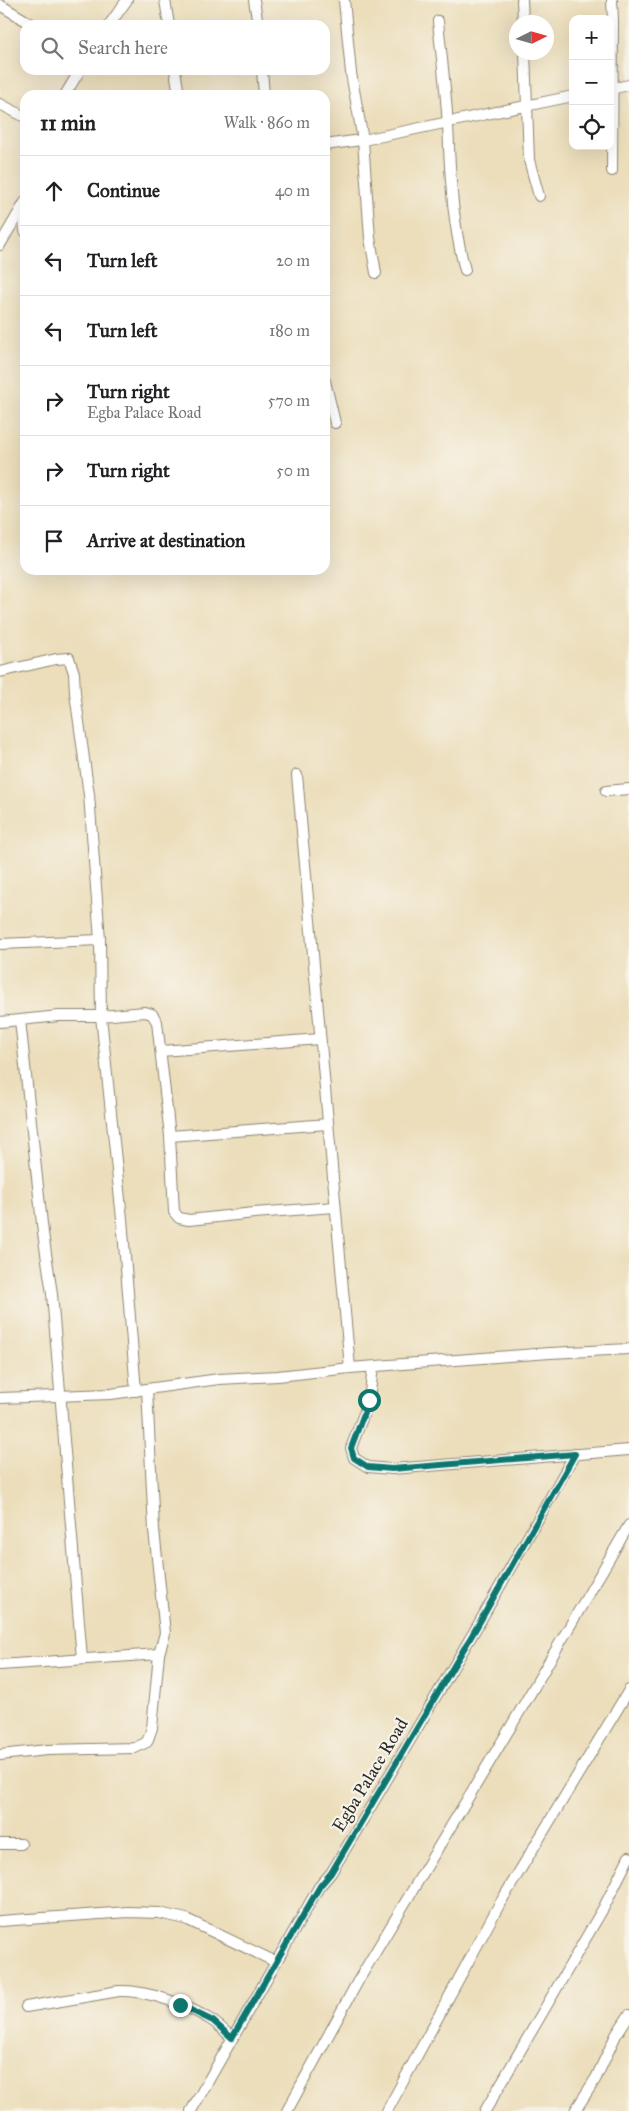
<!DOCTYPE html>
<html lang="en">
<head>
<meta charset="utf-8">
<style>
  :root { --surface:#fff; --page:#f2f2f2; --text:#202124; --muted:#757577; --line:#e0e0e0 }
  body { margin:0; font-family:"IM FELL Great Primer",serif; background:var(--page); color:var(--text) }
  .controls { position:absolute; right:15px; top:15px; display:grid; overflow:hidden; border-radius:10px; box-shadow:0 5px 20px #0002 }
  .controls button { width:45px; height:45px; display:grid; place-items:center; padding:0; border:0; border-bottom:1px solid var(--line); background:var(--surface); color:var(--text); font:25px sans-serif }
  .compass { position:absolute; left:509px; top:15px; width:45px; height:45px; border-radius:50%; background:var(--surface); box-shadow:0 5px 20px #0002; rotate:85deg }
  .stop { position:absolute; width:15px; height:15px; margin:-11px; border:4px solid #0f766e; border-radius:50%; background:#fff }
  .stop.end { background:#0f766e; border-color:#fff; box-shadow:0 1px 5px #0008 }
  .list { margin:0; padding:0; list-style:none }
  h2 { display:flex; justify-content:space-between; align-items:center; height:65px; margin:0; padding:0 20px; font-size:21px }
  h2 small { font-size:16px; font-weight:400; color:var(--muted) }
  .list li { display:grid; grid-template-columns:32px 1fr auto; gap:15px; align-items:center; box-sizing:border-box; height:70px; padding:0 20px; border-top:1px solid var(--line) }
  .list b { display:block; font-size:19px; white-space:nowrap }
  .list p { margin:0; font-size:16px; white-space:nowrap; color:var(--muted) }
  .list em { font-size:16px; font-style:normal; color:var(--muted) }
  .icon { flex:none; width:28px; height:28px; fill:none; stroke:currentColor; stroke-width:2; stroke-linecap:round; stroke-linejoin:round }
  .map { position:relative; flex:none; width:629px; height:2111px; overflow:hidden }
  .search { position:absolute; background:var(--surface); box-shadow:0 5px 20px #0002; left:20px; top:20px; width:310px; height:55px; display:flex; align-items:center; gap:12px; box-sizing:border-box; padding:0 18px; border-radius:15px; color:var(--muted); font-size:19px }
  .panel { position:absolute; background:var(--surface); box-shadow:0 5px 20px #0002; left:20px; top:90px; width:310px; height:485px; border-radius:15px }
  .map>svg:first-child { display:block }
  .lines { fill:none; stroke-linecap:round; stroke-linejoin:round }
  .minor-casing { stroke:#8c8473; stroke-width:12 }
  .minor { stroke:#fff; stroke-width:10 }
  .route { stroke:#0f766e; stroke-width:6 }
  .labels { text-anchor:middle; stroke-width:4.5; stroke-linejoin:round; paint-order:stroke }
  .street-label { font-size:18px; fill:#2b2b2b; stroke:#f7f3e8 }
</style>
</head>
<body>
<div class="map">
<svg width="629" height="2111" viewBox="0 0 629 2111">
  <rect width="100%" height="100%" fill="#f7f3e8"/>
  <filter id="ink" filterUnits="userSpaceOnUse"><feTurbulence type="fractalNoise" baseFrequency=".02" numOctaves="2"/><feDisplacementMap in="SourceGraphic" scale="10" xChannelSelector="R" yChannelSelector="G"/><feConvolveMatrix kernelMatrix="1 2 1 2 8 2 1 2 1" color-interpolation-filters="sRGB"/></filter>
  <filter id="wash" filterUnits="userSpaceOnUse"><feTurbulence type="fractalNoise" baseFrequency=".0096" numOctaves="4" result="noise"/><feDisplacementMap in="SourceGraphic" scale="20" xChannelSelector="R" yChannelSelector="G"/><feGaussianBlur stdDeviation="1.12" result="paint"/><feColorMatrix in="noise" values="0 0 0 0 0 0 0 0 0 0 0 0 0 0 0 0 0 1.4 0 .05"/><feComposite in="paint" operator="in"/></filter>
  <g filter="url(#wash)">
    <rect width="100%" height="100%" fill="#ecdebb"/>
  </g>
  <g filter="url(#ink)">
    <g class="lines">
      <defs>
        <g id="minor">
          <path d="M 165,0 L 169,25"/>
          <path d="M 254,0 L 258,25"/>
          <path d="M 344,0 L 351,73 L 363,140 L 370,238 L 376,273"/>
          <path d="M 522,0 L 523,22"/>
          <path d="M 612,0 L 613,20 L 612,171"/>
          <path d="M 0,5 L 33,25"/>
          <path d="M 438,21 C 442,63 448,105 449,148 C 451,189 454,229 465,270"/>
          <path d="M 109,25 L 127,0"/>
          <path d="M 525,52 L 529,160 L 539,196"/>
          <path d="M 175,70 L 179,95"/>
          <path d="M 262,70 L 264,95"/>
          <path d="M 610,89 L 629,85"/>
          <path d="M 65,95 L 80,70"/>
          <path d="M 0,104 L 25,117"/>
          <path d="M 325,145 L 368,139 L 573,96"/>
          <path d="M 23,206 L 25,231"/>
          <path d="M 0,245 L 25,202"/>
          <path d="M 325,381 L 335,423"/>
          <path d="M 0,672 L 56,659 L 69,658 L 74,673 L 75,693 L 89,795 L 100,940 L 101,1016 L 122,1219 L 136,1391"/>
          <path d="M 297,775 L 350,1368"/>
          <path d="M 606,791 L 629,789"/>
          <path d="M 0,944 L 100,940"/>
          <path d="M 20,1020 L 43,1233 L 52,1294 L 82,1659"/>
          <path d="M 0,1022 L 59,1016 L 101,1016 L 145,1012 L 152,1014 L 157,1022 L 170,1136 L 174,1212 L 179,1218 L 189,1220 L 254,1213 L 335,1207"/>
          <path d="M 161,1051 L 320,1039"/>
          <path d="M 170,1136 L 328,1124"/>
          <path d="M 373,1367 L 369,1400 L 351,1448 L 354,1458 L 368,1467 L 392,1469 L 629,1450"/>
          <path d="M 0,1398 L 111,1394 L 219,1379 L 278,1376 L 350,1368 L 550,1353 L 629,1349"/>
          <path d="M 0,1665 L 159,1654"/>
          <path d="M 0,1755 L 47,1750 L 135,1748 L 147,1742 L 152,1728 L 159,1654 L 165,1633 L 154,1530 L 147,1389"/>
          <path d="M 0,1844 L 21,1844"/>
          <path d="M 0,1921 L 128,1912 L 159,1913 L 186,1919 L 276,1962"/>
          <path d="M 26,2007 L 119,1991 C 148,1990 187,2005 211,2020 C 219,2025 226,2032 232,2038"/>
          <path d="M 191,2111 L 319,1887 L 331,1873 L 370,1808 L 478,1625 L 575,1454"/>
          <path d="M 287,2111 L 358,1981 L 513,1723 L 629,1525"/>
          <path d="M 387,2111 L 499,1905 L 629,1690"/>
          <path d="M 485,2111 L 604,1907 L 629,1857"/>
          <path d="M 575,2111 L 596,2078 L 616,2035 L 629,2015"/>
        </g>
      </defs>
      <use href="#minor" class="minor-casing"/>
      <use href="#minor" class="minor"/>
    </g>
  </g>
  <g class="lines" filter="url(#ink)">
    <path class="route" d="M 180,2005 L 213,2021 L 232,2038 L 320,1886 L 331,1873 L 478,1625 L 575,1454 L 392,1469 L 368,1467 L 354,1458 L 351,1448 L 369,1400"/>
  </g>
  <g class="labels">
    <g class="street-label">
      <text transform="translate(370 1775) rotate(-59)" y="6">Egba Palace Road</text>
    </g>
  </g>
</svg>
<div class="controls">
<button>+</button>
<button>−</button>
<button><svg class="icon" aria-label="locate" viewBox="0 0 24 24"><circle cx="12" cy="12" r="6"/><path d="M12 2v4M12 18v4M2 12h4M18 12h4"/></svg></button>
</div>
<svg class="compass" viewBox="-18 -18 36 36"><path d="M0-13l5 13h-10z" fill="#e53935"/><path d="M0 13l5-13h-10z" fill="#757577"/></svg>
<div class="stop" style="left:369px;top:1400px"></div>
<div class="stop end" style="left:180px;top:2005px"></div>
<div class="search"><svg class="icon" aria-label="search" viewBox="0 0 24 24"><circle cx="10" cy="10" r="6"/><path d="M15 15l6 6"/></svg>Search here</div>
<section class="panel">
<h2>11 min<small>Walk · 860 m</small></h2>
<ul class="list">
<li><svg class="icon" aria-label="ahead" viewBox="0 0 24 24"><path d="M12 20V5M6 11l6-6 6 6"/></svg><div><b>Continue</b></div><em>40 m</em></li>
<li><svg class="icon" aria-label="left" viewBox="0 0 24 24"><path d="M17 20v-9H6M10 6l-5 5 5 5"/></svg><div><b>Turn left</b></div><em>20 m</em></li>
<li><svg class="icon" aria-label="left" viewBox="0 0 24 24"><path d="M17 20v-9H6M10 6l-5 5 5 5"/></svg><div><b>Turn left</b></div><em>180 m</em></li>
<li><svg class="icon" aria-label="right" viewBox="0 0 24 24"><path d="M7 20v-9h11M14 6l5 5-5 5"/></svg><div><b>Turn right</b><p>Egba Palace Road</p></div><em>570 m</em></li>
<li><svg class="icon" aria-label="right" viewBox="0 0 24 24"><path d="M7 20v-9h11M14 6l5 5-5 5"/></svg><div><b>Turn right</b></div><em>50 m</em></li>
<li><svg class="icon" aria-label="arrive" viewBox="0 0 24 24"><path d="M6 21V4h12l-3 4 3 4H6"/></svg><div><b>Arrive at destination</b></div></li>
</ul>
</section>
</div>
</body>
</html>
